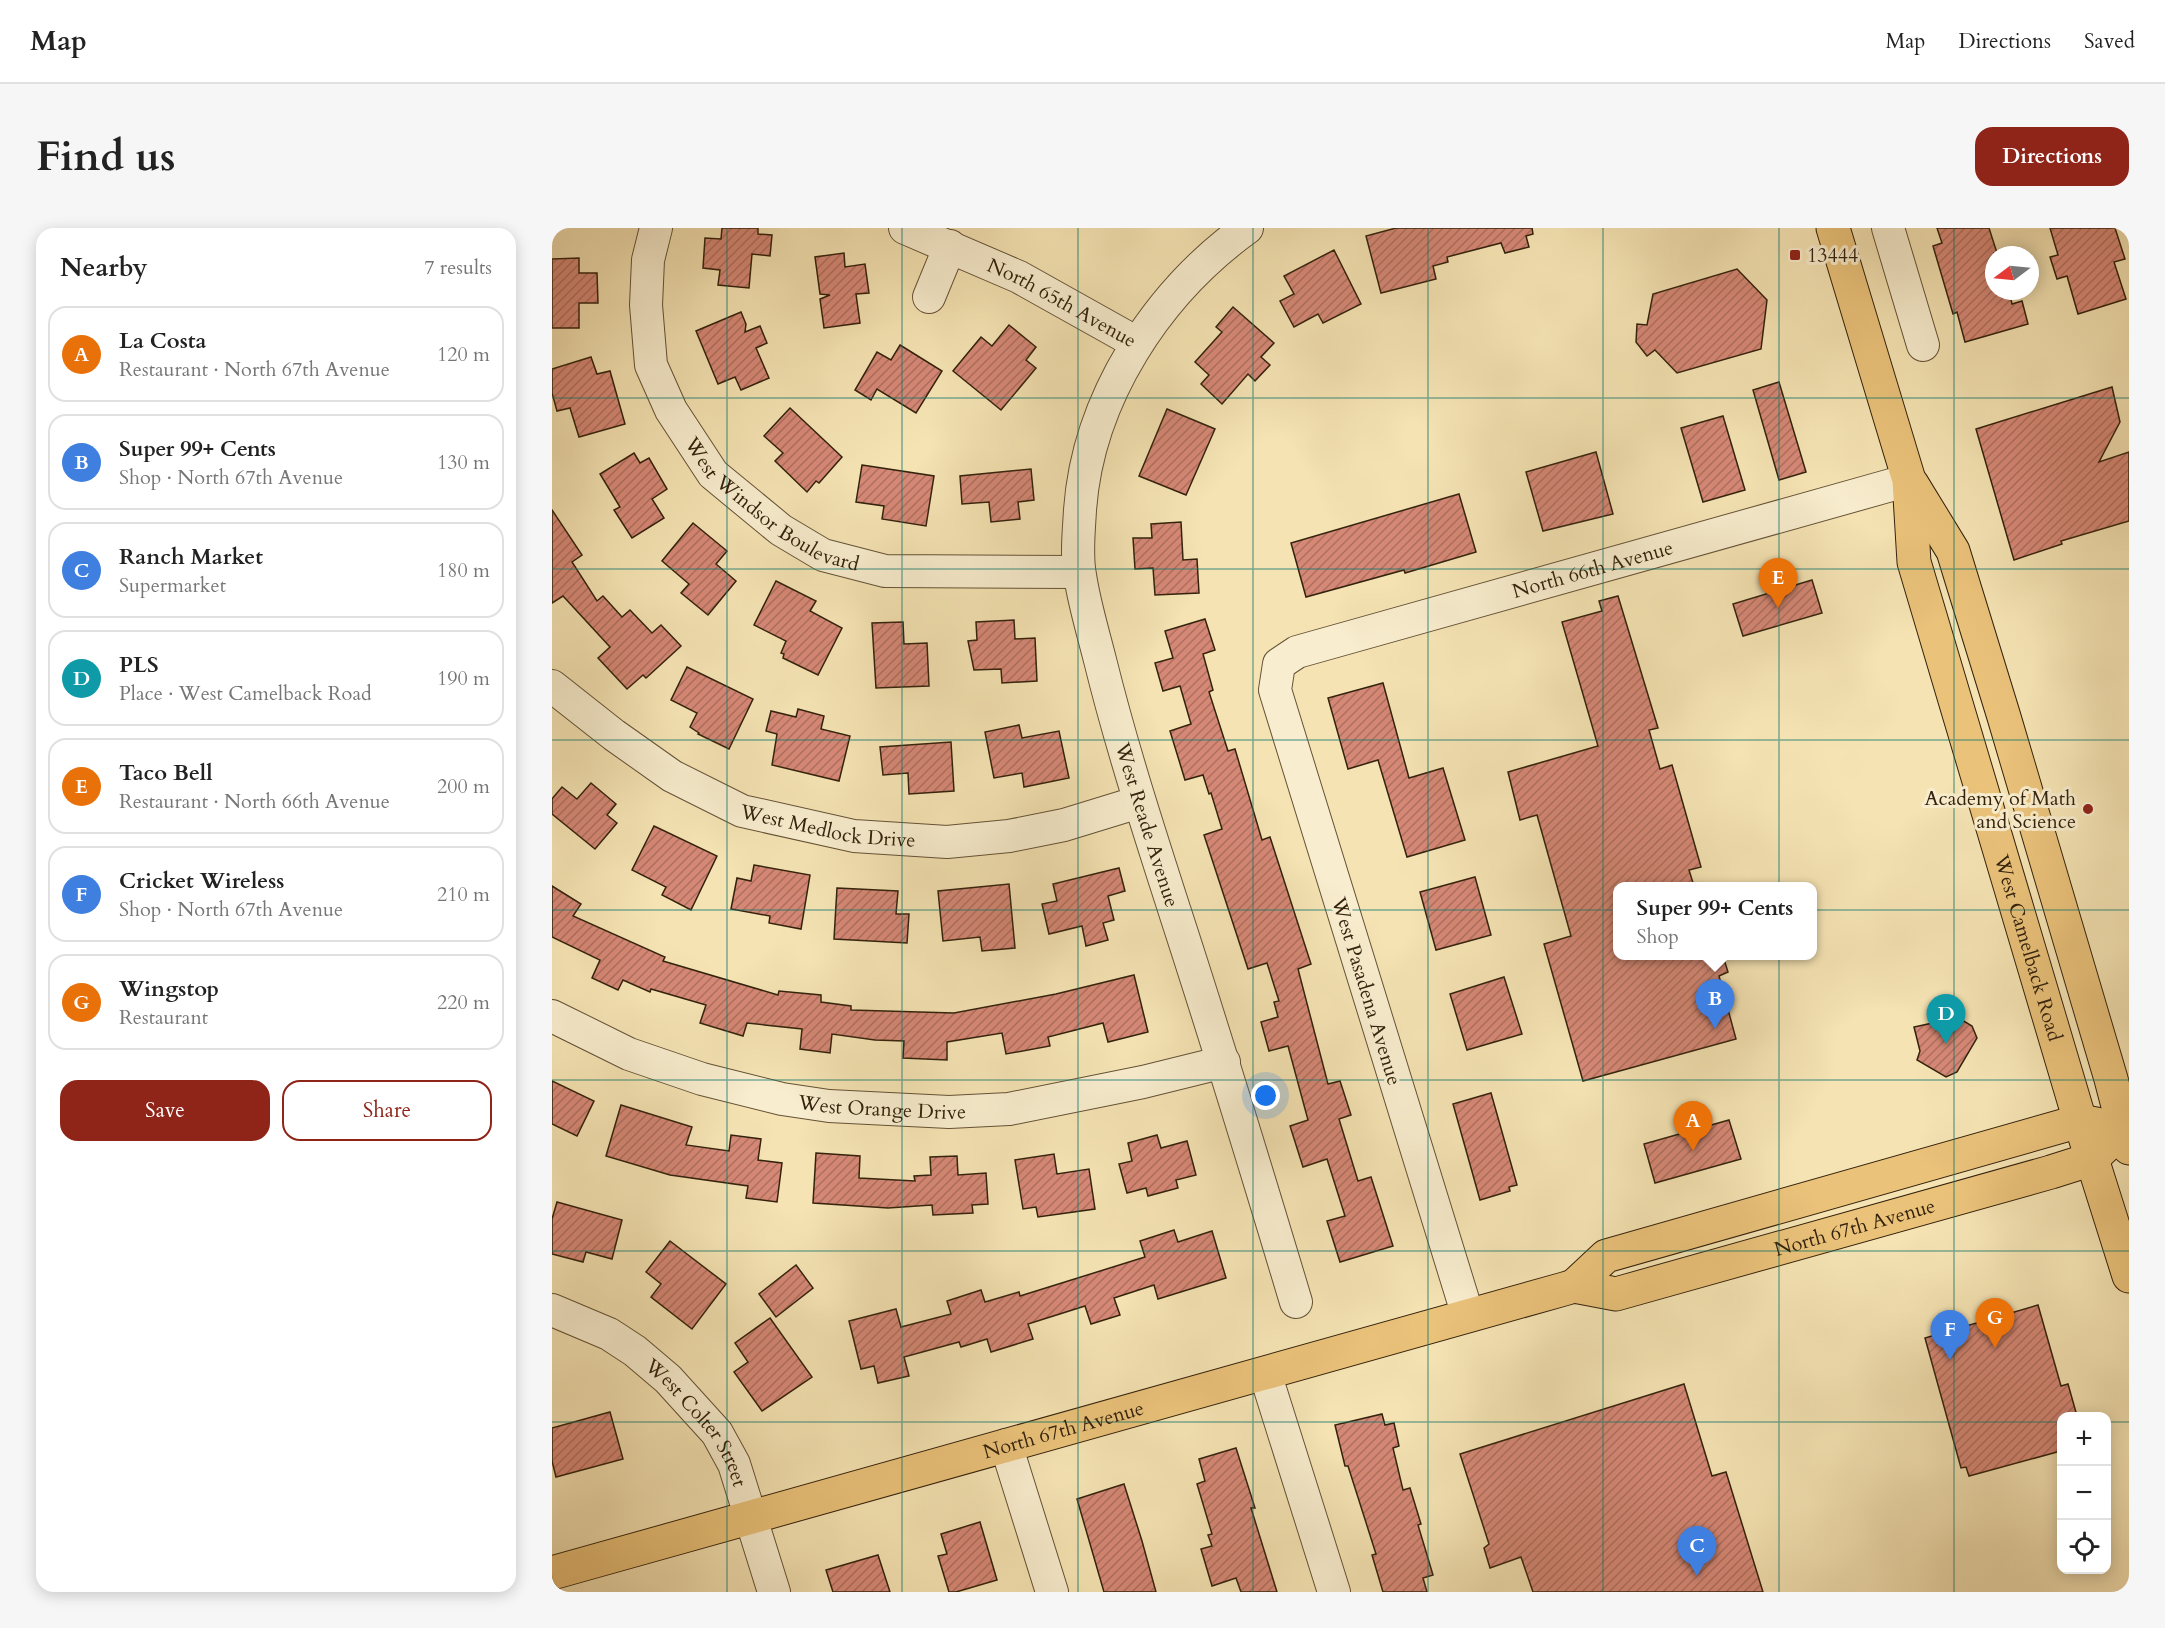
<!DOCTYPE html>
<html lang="en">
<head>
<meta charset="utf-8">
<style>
  :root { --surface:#fff; --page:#f6f6f6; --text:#222; --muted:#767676; --line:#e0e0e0; --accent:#8f2418 }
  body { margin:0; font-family:Cardo,serif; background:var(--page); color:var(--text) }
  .controls { position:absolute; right:18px; bottom:18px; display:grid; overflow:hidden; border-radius:12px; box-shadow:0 3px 15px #0003 }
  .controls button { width:54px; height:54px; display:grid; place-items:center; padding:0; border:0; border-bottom:2px solid var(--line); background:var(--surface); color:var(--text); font:30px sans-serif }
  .compass { position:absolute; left:1433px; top:18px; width:54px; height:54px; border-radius:50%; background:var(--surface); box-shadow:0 3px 15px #0003; rotate:254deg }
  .you { position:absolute; left:714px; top:868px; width:21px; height:21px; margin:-15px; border:4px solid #fff; border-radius:50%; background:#1a73e8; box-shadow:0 0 0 9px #1a73e833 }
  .badge { display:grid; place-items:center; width:39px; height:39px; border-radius:50%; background:var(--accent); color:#fff; font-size:20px; font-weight:700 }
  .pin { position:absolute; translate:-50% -50px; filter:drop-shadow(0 2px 3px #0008) }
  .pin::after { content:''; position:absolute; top:32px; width:21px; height:18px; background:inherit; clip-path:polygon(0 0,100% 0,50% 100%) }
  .popup { position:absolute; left:1061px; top:654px; width:204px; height:78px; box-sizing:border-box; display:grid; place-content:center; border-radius:12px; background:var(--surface); filter:drop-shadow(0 2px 4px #0005); font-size:20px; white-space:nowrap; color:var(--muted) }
  .popup b { font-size:22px; color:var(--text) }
  .popup::after { content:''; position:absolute; left:50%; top:100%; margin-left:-12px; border:12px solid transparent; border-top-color:var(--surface) }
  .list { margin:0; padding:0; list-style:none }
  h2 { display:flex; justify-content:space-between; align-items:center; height:78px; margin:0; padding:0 24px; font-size:26px }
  h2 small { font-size:20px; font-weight:400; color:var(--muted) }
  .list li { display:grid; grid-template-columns:39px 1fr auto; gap:18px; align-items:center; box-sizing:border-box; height:96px; margin:0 12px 12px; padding:0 12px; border:2px solid var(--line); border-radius:18px }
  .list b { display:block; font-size:22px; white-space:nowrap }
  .list p { margin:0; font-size:20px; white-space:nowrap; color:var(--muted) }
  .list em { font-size:20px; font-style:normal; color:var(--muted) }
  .actions { display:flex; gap:12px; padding:18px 24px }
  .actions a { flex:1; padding:14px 0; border:2px solid var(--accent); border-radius:18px; text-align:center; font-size:21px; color:var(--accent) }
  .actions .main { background:var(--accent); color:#fff }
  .icon { flex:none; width:33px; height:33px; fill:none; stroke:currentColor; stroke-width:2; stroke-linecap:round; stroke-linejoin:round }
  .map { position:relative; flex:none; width:1577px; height:1364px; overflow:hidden; border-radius:18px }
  header { display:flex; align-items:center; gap:36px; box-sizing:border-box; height:84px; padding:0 30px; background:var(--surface); border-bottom:2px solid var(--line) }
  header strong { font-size:28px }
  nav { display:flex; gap:33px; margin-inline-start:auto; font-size:21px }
  .intro { display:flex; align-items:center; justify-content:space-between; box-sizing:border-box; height:144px; padding:0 36px }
  h1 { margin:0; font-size:42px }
  .button { padding:15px 27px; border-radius:18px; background:var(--accent); color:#fff; font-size:21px; font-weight:700 }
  main { display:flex; gap:36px; padding:0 36px }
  aside { flex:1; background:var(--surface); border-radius:18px; box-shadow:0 3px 15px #0003 }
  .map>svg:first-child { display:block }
  .building { fill:url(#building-hatch); stroke:#33220c; stroke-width:1.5 }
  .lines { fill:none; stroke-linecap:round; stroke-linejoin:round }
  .minor-casing { stroke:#645236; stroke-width:34 }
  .major-casing { stroke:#33220c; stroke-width:35 }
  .minor { stroke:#f8edce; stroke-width:32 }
  .major { stroke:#eac27a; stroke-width:33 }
  .grid { fill:none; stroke:#0f766e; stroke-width:1.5; stroke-opacity:0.55 }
  .poi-dot { fill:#8f2418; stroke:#f8edce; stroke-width:2 }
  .labels { text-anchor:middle; stroke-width:6; stroke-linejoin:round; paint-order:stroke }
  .poi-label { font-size:20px; fill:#33220c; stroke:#f8edce; text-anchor:start }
  .street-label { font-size:20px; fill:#33220c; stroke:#f8edce }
</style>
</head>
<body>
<header>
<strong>Map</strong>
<nav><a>Map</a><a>Directions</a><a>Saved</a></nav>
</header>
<div class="intro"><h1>Find us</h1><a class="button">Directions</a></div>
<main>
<aside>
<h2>Nearby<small>7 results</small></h2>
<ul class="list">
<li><span class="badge" style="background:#e8710a">A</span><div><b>La Costa</b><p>Restaurant · North 67th Avenue</p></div><em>120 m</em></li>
<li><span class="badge" style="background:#3f7fe0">B</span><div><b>Super 99+ Cents</b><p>Shop · North 67th Avenue</p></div><em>130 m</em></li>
<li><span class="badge" style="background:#3f7fe0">C</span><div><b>Ranch Market</b><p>Supermarket</p></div><em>180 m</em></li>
<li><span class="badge" style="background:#0f9aa8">D</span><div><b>PLS</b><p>Place · West Camelback Road</p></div><em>190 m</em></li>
<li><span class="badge" style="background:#e8710a">E</span><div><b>Taco Bell</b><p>Restaurant · North 66th Avenue</p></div><em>200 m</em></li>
<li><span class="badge" style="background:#3f7fe0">F</span><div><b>Cricket Wireless</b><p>Shop · North 67th Avenue</p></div><em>210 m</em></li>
<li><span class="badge" style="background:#e8710a">G</span><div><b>Wingstop</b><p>Restaurant</p></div><em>220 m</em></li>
</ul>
<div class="actions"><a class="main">Save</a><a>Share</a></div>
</aside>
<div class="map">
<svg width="1577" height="1364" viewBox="0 0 1577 1364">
  <defs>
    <pattern id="building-hatch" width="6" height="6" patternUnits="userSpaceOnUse" patternTransform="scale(1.5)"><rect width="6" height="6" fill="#d68876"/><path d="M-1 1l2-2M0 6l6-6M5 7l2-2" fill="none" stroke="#ae6f5f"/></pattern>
  </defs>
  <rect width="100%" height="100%" fill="#f5e3b3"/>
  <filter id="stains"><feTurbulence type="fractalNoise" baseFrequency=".00333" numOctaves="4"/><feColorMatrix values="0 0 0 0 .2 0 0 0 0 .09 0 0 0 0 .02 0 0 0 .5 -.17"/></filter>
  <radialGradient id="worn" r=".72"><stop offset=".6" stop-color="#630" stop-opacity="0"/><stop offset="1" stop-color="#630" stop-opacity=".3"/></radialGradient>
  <g class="building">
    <path d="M 170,0 L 206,0 L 206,6 L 220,7 L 218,28 L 200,26 L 197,60 L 166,57 L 168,42 L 151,40 L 153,10 L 169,11 Z"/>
    <path d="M 844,0 L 980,0 L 981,6 L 974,8 L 977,19 L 953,25 L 949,15 L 895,29 L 896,34 L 881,38 L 884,51 L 829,65 L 814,8 Z"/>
    <path d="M 1385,0 L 1437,0 L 1445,25 L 1442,25 L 1442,63 L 1457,63 L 1460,76 L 1470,73 L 1476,96 L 1413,114 L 1405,84 L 1401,86 L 1381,18 L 1390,15 Z"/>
    <path d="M 1498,0 L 1563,0 L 1573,31 L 1562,34 L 1574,71 L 1526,86 L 1515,48 L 1505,51 L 1498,29 L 1506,27 Z"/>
    <path d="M 782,22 L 809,76 L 771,95 L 766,86 L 742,99 L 728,73 L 742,66 L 732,48 Z"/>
    <path d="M 292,25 L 293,39 L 313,36 L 317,65 L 304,66 L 308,95 L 272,100 L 268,71 L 278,67 L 268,66 L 263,29 Z"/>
    <path d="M 27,30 L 27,45 L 45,45 L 46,75 L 27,75 L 27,100 L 0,100 L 0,31 Z"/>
    <path d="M 1185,41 L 1215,72 L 1209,121 L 1125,145 L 1103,122 L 1095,128 L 1084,114 L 1085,96 L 1095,97 L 1101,66 Z"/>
    <path d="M 681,79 L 722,115 L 709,129 L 718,137 L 703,153 L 696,146 L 670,176 L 649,156 L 657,147 L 643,134 L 670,104 L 664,99 Z"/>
    <path d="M 189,84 L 194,96 L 193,104 L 208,98 L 215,115 L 204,120 L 217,150 L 189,162 L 183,149 L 166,156 L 144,103 Z"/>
    <path d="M 457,97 L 484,119 L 474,132 L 484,140 L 449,182 L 401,143 L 429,109 L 440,118 Z"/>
    <path d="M 348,117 L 390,143 L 364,185 L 325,161 L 319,172 L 303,162 L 325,124 L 339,132 Z"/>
    <path d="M 39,129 L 45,146 L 58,143 L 73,196 L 27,209 L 18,180 L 5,183 L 0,165 L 0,141 Z"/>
    <path d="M 1227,154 L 1254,244 L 1227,252 L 1201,162 Z"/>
    <path d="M 1560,159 L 1568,194 L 1547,234 L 1577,224 L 1577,293 L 1509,313 L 1510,316 L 1462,332 L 1424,201 Z"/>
    <path d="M 238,180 L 290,229 L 267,255 L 264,253 L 255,264 L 223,233 L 231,225 L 212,208 Z"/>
    <path d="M 615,181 L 663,201 L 634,267 L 587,248 Z"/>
    <path d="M 1171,188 L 1193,262 L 1151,274 L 1129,200 Z"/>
    <path d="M 1044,224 L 1061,286 L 991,303 L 974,244 Z"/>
    <path d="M 82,225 L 88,235 L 97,230 L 115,261 L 100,271 L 112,290 L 80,310 L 62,282 L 68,279 L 48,246 Z"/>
    <path d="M 310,237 L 382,248 L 374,298 L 330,291 L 332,278 L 304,274 Z"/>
    <path d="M 479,241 L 482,272 L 466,274 L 468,291 L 439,294 L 437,274 L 410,276 L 408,248 Z"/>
    <path d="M 907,266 L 924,324 L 853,345 L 852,342 L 754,369 L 739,315 Z"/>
    <path d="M 0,282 L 30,327 L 20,334 L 45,373 L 51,368 L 70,389 L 78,382 L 100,405 L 109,397 L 129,418 L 94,450 L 91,447 L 75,461 L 46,430 L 58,419 L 11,368 L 0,375 Z"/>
    <path d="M 629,294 L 631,332 L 645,331 L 647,365 L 603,367 L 601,340 L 583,341 L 581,310 L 600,310 L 599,296 Z"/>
    <path d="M 141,295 L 175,323 L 164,336 L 184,353 L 156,387 L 129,365 L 137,356 L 110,333 Z"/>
    <path d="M 1260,352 L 1270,385 L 1191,408 L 1181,376 Z"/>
    <path d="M 224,353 L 264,373 L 258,383 L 290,400 L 266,447 L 231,430 L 232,426 L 229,425 L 234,413 L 202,397 Z"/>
    <path d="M 1066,368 L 1106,500 L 1097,502 L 1108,541 L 1120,537 L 1149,639 L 1137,642 L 1142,658 L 1065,658 L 1065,728 L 1171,728 L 1176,744 L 1167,748 L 1184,811 L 1031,853 L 992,716 L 1019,708 L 985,587 L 968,592 L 956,544 L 1046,518 L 1010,394 L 1050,383 L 1047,373 Z"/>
    <path d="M 653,391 L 663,422 L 651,426 L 661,462 L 657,464 L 676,523 L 683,521 L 710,612 L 718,609 L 759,736 L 746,741 L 776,856 L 788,853 L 799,887 L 787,891 L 806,953 L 819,949 L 841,1018 L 788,1034 L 775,993 L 793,988 L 775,931 L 751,939 L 738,898 L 756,892 L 736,818 L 717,823 L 709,794 L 726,789 L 722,774 L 727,773 L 715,735 L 696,741 L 652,607 L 670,601 L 659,565 L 657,566 L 651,547 L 633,552 L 618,503 L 639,496 L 628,458 L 611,463 L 603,435 L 621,430 L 613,403 Z"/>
    <path d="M 462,392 L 463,411 L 483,410 L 485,453 L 450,455 L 449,441 L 422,442 L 416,413 L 425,412 L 424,394 Z"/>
    <path d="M 351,394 L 352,416 L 375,415 L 377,458 L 324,460 L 320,395 Z"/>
    <path d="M 135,439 L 201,471 L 177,521 L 146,506 L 147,505 L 138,499 L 145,485 L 119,472 Z"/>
    <path d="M 831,455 L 857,550 L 891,540 L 913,612 L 855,629 L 826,532 L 796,541 L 776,470 Z"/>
    <path d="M 246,481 L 272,488 L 269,501 L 298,508 L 287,553 L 220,537 L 225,506 L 214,503 L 219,483 L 244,489 Z"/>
    <path d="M 467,497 L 470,510 L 507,503 L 517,550 L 472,559 L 470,545 L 442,550 L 433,504 Z"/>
    <path d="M 399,514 L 402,563 L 357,566 L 356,545 L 331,547 L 328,519 Z"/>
    <path d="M 39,555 L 64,576 L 55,587 L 65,595 L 43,621 L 0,586 L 0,571 L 10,559 L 25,571 Z"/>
    <path d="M 102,598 L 165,628 L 139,682 L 110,667 L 114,659 L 80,642 Z"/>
    <path d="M 202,637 L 258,647 L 249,701 L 217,695 L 218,688 L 179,681 L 185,650 L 199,653 Z"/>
    <path d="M 567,640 L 573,663 L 556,668 L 562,692 L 551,695 L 556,712 L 534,718 L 530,698 L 497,706 L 490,676 L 505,673 L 501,656 Z"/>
    <path d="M 923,649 L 939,707 L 884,722 L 868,664 Z"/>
    <path d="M 457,656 L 463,720 L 430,723 L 428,709 L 391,713 L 386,663 Z"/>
    <path d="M 0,658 L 29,676 L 21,688 L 113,729 L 111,733 L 226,767 L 227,763 L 269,767 L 269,774 L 299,778 L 299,782 L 402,785 L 504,766 L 582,747 L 596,804 L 556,814 L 551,795 L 496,809 L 498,818 L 454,826 L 450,805 L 395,814 L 395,832 L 351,830 L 352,813 L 323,812 L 280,806 L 278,825 L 248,821 L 250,801 L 195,795 L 191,808 L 148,795 L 154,777 L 99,761 L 98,764 L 71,752 L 66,762 L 40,750 L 48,732 L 0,709 Z"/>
    <path d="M 285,660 L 346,663 L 344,686 L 357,686 L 355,715 L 282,711 Z"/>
    <path d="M 952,749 L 970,806 L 915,822 L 898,766 Z"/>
    <path d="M 1390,780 L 1420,798 L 1425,810 L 1405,844 L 1394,849 L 1365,832 L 1368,823 L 1362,799 L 1385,794 Z"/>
    <path d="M 0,853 L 42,873 L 25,908 L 0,896 Z"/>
    <path d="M 939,865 L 965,957 L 957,959 L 958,963 L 928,972 L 901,876 Z"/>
    <path d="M 69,877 L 140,899 L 134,917 L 177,923 L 179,907 L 209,911 L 206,932 L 230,935 L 225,974 L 194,970 L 196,958 L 118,947 L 54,928 Z"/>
    <path d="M 1177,892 L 1189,931 L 1103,955 L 1092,916 Z"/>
    <path d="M 605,907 L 609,920 L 635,913 L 644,947 L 624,952 L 626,960 L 596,968 L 594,960 L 575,965 L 567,936 L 580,933 L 576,915 Z"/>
    <path d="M 264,925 L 308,928 L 307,950 L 363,953 L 362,948 L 379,947 L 378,929 L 405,928 L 406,947 L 434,945 L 436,976 L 420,977 L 421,985 L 381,987 L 380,977 L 336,980 L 261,975 Z"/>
    <path d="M 502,926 L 505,946 L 537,941 L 543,981 L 486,989 L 484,979 L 471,981 L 463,932 Z"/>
    <path d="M 5,974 L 70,992 L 60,1031 L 34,1024 L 31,1034 L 0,1026 L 0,991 Z"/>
    <path d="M 622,1002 L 626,1014 L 660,1003 L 674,1050 L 606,1071 L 602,1057 L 562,1070 L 568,1087 L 539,1096 L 533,1078 L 476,1096 L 481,1111 L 439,1124 L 435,1111 L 409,1119 L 407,1114 L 352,1129 L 357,1148 L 326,1155 L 322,1138 L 309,1141 L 297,1093 L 344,1081 L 349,1099 L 399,1086 L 395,1073 L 429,1062 L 433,1074 L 467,1064 L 468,1068 L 593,1029 L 588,1013 Z"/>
    <path d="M 118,1013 L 174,1056 L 140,1101 L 99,1069 L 109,1056 L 94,1044 Z"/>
    <path d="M 244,1037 L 261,1060 L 224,1089 L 207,1066 Z"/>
    <path d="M 1486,1077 L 1509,1158 L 1516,1156 L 1525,1188 L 1509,1188 L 1509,1223 L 1417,1248 L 1414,1239 L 1409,1240 L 1373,1110 Z"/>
    <path d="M 218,1090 L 260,1149 L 210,1183 L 182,1144 L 196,1134 L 183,1115 Z"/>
    <path d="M 1132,1156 L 1160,1248 L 1174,1244 L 1211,1364 L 981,1364 L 969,1329 L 938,1340 L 932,1320 L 937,1316 L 908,1226 Z"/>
    <path d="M 58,1184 L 71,1231 L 4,1249 L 0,1233 L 0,1200 Z"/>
    <path d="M 830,1186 L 833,1197 L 842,1195 L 847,1218 L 841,1220 L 851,1262 L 858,1260 L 869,1296 L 866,1297 L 881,1347 L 871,1350 L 875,1364 L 831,1364 L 820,1327 L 824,1326 L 796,1238 L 793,1238 L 783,1197 Z"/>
    <path d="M 684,1220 L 703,1280 L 699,1280 L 725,1364 L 689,1364 L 684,1350 L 660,1358 L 649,1321 L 660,1318 L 656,1307 L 660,1306 L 645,1256 L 653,1253 L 647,1231 Z"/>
    <path d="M 572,1256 L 590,1313 L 604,1364 L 552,1364 L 525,1271 Z"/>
    <path d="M 428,1294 L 445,1352 L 404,1364 L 397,1364 L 386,1328 L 395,1326 L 389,1306 Z"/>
    <path d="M 326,1327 L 338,1364 L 281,1364 L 274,1342 Z"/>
  </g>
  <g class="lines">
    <defs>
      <g id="minor">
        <path id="s1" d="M 104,0 L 96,32 L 94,77 L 99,137 L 119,182 L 161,246 L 229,302 L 271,327 L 333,343 L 527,344"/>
        <path id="s2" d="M 353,0 L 467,49 L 585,115"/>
        <path id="s3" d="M 695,0 C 605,65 536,170 528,282 C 527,302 524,327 528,347 C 532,375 541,404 548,432 C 569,517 596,600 623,684 C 665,813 705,944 744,1074"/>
        <path d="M 1336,0 L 1371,117"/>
        <path d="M 377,69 L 398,18"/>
        <path id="s4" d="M 0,458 L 62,507 L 120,548 L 190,583 L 302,608 L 395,614 L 457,608 L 512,597 L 587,574"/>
        <path id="s5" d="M 0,788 L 77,826 L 150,851 L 230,871 L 277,878 L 397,884 L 457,881 L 591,854 L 672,834"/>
        <path id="s6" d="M 0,1082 L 57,1106 L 83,1123 L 116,1151 L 165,1205 L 182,1236 L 222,1364"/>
        <path id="s7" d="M 916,1088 L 723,462 L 727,436 L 745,424 L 1357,252"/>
        <path d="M 713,1145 L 782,1364"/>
        <path d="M 454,1217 L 500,1364"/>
      </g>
      <g id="major">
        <path id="s8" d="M 1281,0 L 1357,252 L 1362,334 L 1528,893 L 1577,1048"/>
        <path d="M 1360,256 L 1401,323 L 1452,489 L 1559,851 L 1577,920"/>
        <path d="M 1022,1058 L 1054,1028 L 1528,893 L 1549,897"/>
        <path id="s9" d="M 0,1345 L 1012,1061 L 1022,1058 L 1064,1066 L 1499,944 L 1540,931 L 1571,901 L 1577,899"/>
      </g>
    </defs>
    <use href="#minor" class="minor-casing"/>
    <use href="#major" class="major-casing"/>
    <use href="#minor" class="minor"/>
    <use href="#major" class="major"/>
  </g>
  <path class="grid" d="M 175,0 L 175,1364M 350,0 L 350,1364M 526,0 L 526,1364M 701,0 L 701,1364M 876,0 L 876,1364M 1051,0 L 1051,1364M 1227,0 L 1227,1364M 1402,0 L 1402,1364M 0,170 L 1577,170M 0,341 L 1577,341M 0,512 L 1577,512M 0,682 L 1577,682M 0,852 L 1577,852M 0,1023 L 1577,1023M 0,1194 L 1510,1194M 1554,1194 L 1577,1194"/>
  <g class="poi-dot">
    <rect x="1237" y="21" width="12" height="12" rx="3"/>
    <circle cx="1536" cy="581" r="6"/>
  </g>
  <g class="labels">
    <g class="poi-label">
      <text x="1255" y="34">13444</text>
      <text x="1524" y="577" text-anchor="end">Academy of Math<tspan x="1524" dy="23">and Science</tspan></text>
    </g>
    <g class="street-label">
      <text dy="7" stroke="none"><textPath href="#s2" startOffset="174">North 65th Avenue</textPath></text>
      <text dy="7" stroke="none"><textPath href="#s1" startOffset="330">West Windsor Boulevard</textPath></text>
      <text dy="7" stroke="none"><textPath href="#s7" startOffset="1010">North 66th Avenue</textPath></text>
      <text dy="7" stroke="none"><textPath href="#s4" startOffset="316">West Medlock Drive</textPath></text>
      <text dy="7" stroke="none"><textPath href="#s3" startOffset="662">West Reade Avenue</textPath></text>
      <text dy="7" stroke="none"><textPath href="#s8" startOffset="748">West Camelback Road</textPath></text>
      <text transform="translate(815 763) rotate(73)" y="7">West Pasadena Avenue</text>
      <text dy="7" stroke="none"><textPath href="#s5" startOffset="346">West Orange Drive</textPath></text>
      <text dy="7" stroke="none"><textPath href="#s9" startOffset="1352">North 67th Avenue</textPath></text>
      <text dy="7" stroke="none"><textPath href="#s6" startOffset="189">West Colter Street</textPath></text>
      <text dy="7" stroke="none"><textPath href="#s9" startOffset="531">North 67th Avenue</textPath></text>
    </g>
  </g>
  <rect width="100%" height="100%" filter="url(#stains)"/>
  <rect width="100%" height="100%" fill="url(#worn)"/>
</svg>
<div class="controls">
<button>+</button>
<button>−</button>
<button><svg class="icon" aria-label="locate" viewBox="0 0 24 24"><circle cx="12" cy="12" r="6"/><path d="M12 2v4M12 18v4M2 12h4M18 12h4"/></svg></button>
</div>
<svg class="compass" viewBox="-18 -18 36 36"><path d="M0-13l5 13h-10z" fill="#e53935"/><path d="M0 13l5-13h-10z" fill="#767676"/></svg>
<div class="you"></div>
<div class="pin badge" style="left:1141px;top:923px;background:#e8710a">A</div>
<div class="pin badge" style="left:1163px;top:801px;background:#3f7fe0">B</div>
<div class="popup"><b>Super 99+ Cents</b>Shop</div>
<div class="pin badge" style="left:1145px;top:1348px;background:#3f7fe0">C</div>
<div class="pin badge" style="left:1394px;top:816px;background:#0f9aa8">D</div>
<div class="pin badge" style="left:1226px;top:380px;background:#e8710a">E</div>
<div class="pin badge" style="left:1398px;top:1132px;background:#3f7fe0">F</div>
<div class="pin badge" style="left:1443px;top:1120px;background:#e8710a">G</div>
</div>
</main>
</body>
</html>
